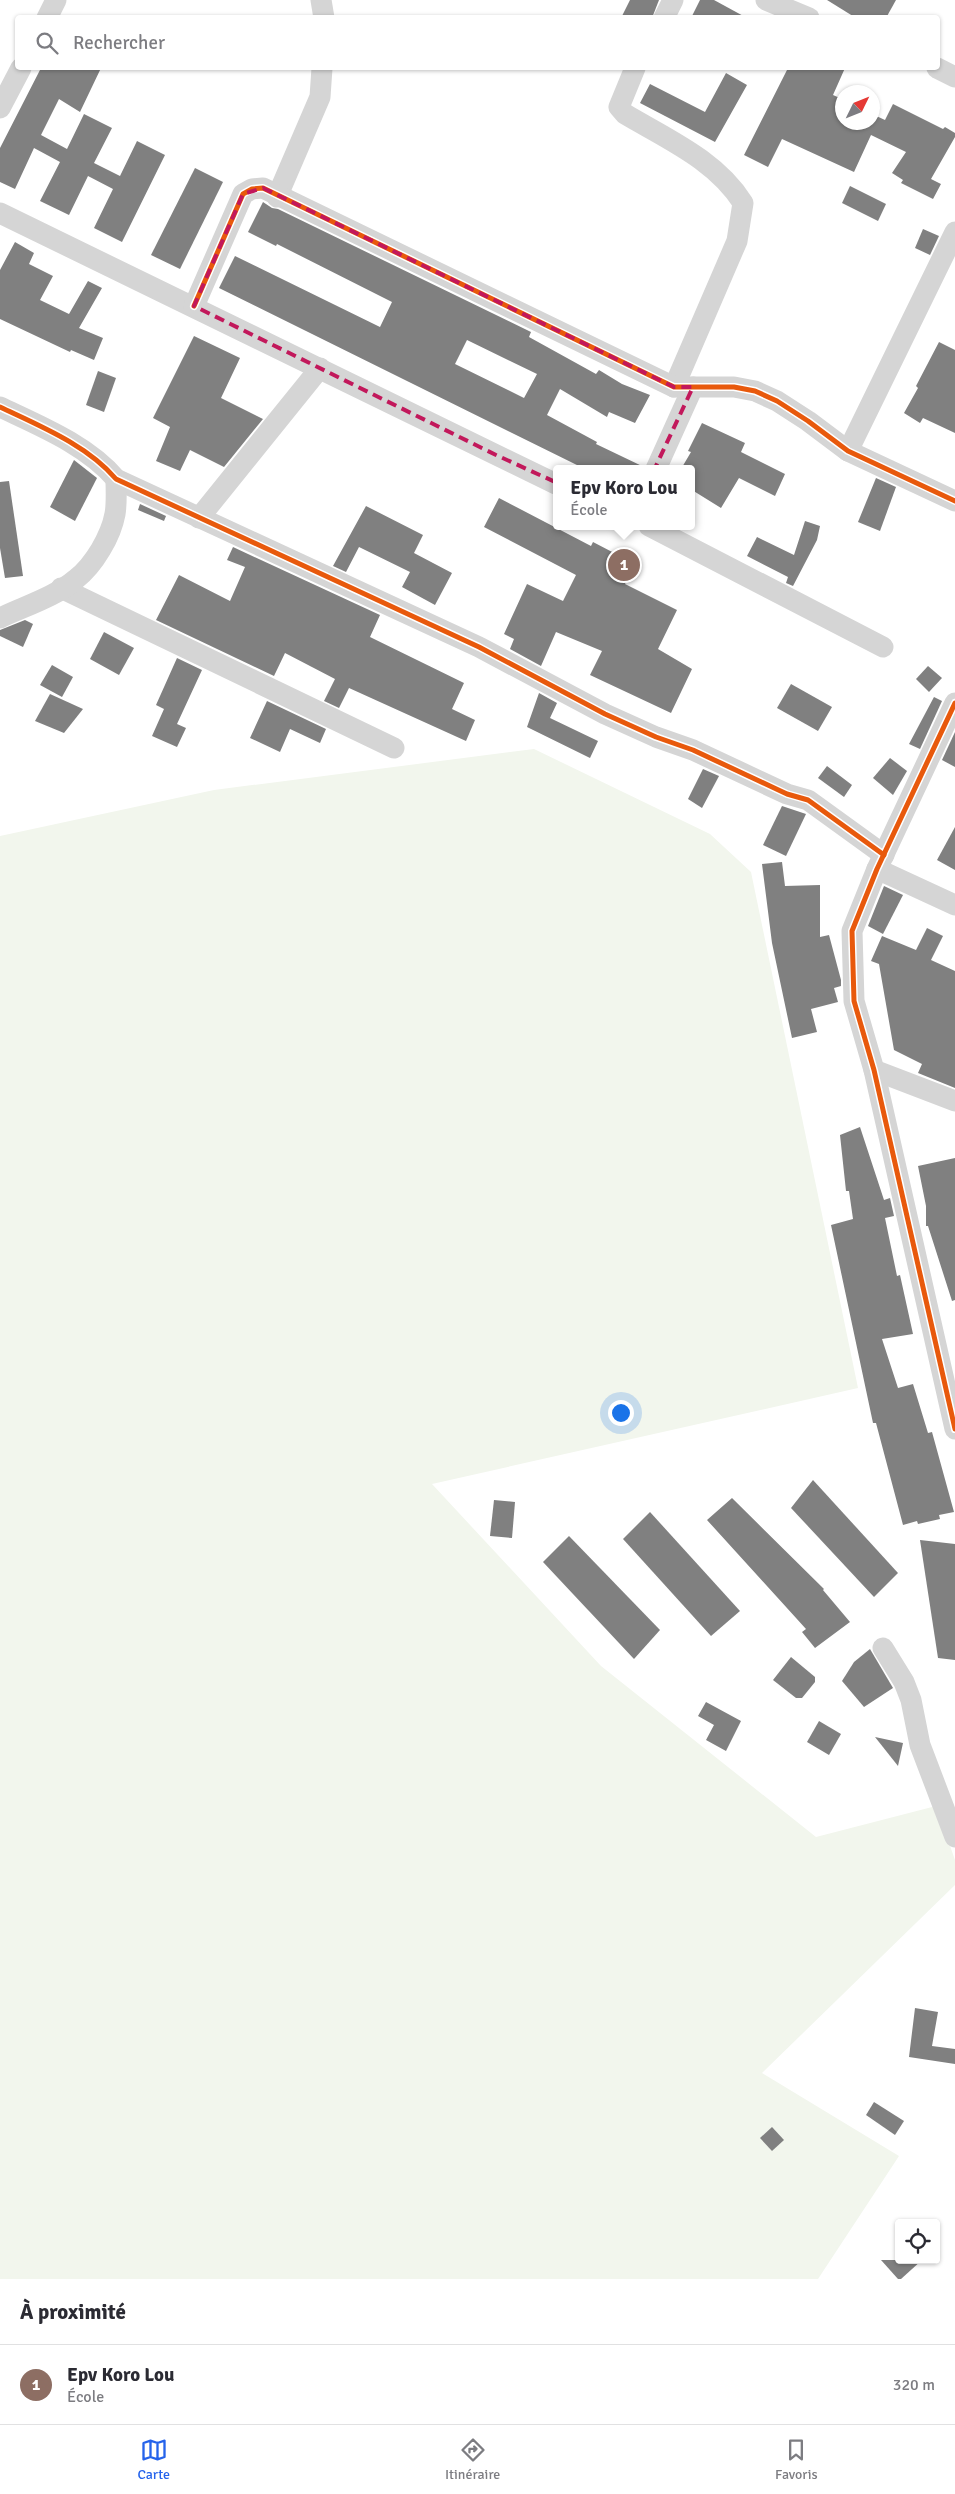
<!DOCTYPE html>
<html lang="fr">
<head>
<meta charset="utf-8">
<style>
  :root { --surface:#fff; --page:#f2f2f3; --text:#2b2b33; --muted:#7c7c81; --line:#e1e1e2; --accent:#2563eb }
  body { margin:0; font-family:Signika,sans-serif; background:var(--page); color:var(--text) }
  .controls { position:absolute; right:15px; bottom:15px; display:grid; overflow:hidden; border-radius:5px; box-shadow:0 1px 4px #0004 }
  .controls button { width:45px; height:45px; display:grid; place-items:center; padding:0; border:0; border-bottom:1px solid var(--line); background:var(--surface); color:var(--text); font:25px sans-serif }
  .compass { position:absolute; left:835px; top:85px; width:45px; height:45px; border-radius:50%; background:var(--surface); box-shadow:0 1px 4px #0004; rotate:47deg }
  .you { position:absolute; left:620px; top:1412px; width:18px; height:18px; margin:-12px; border:4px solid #fff; border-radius:50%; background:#1a73e8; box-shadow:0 0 0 8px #1a73e833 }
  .badge { display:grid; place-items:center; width:32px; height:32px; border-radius:50%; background:var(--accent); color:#fff; font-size:16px; font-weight:700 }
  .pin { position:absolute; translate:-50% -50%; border:2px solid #fff; box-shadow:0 1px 5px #0006 }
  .popup { position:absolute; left:553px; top:465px; width:142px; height:65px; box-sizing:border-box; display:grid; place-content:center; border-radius:5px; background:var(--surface); filter:drop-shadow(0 1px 4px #0005); font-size:16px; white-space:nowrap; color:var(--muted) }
  .popup b { font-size:19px; color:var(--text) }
  .popup::after { content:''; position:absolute; left:50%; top:100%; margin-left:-10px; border:10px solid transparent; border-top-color:var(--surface) }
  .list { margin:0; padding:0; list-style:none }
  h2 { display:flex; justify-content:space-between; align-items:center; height:65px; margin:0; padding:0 20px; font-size:21px }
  h2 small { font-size:16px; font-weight:400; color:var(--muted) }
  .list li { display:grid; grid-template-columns:32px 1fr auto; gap:15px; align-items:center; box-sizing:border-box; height:80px; padding:0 20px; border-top:1px solid var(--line) }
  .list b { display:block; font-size:19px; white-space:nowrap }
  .list p { margin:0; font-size:16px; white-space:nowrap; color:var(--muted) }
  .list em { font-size:16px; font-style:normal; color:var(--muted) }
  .icon { flex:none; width:28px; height:28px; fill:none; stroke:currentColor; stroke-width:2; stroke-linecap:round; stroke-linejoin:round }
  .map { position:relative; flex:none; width:955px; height:2279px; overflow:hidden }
  .search { position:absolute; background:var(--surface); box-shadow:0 1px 4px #0004; left:15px; right:15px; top:15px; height:55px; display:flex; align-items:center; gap:12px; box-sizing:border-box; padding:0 18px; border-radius:5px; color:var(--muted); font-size:19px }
  .sheet { height:145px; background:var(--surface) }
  nav { display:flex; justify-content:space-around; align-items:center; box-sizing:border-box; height:70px; border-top:1px solid var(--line); background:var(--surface); font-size:14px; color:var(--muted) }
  nav a { display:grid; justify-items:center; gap:2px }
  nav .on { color:var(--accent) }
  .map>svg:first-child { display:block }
  .green { fill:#f2f6ed }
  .building { fill:#808080; fill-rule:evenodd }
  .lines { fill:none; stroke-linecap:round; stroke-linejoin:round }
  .minor { stroke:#d5d5d5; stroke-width:21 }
  .cycleway-casing { stroke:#fff; stroke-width:8 }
  .cycleway { stroke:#e8590c; stroke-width:5 }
  .marked { fill:none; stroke:#c2185b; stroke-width:4; stroke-dasharray:10 6; stroke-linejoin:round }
</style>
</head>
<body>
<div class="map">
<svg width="955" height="2279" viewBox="0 0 955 2279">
  <rect width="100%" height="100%" fill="#fff"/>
  <path class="green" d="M 534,749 L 710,834 L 751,872 L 858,1388 L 432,1484 L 601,1666 L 816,1837 L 936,1806 L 955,1860 L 955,1885 L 762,2073 L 899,2156 L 818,2279 L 0,2279 L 0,836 L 214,790 Z"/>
  <g class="building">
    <path d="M 630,0 L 659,0 L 652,18 L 621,18 Z"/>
    <path d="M 700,0 L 714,0 L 747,18 L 691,18 Z"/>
    <path d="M 827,0 L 896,0 L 886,18 L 856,18 Z"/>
    <path d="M 41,68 L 101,68 L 80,112 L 59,99 L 41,135 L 67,149 L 84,114 L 112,128 L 94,163 L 120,176 L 137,141 L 165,155 L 122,242 L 94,228 L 113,189 L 88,176 L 69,215 L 40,201 L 60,162 L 34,148 L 15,189 L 0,182 L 0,148 Z"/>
    <path d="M 788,68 L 845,68 L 833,95 L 842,99 L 842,122 L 872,122 L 872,114 L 885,120 L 893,104 L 943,129 L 945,127 L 955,133 L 955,137 L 931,179 L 941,184 L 933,199 L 901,183 L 903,180 L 892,173 L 906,152 L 871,135 L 854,172 L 782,139 L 768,167 L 744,155 Z"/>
    <path d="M 726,73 L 747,85 L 715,142 L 640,103 L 650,84 L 705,112 Z"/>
    <path d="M 195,168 L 223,182 L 180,269 L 151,255 Z"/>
    <path d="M 850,186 L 886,204 L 878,221 L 842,203 Z"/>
    <path d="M 263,202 L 272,208 L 278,209 L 531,332 L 529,337 L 596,374 L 599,370 L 622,384 L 650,395 L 635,423 L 609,412 L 607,417 L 560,389 L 547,415 L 597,442 L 596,444 L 644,467 L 644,469 L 585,469 L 219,288 L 235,256 L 380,327 L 392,302 L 277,244 L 276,246 L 248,232 ZM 467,340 L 537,374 L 524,398 L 455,364 Z"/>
    <path d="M 923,229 L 939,236 L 930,255 L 915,248 Z"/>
    <path d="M 15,242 L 34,253 L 29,264 L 53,276 L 40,300 L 69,314 L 88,281 L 102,288 L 79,328 L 103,338 L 94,360 L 71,350 L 70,352 L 0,319 L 0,270 Z"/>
    <path d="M 194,336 L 240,358 L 221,398 L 263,419 L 224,467 L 190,450 L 180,471 L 156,461 L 170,427 L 153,418 Z"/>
    <path d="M 939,342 L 955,350 L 955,433 L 923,418 L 920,423 L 904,413 L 918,388 L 916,386 Z"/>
    <path d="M 98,371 L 116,378 L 104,412 L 86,405 Z"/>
    <path d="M 702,423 L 745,443 L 741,452 L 785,474 L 775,496 L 739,478 L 721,508 L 692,490 L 692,469 L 681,469 L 691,452 L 688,451 Z"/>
    <path d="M 74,460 L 97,478 L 75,521 L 50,507 Z"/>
    <path d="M 876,478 L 896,487 L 880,531 L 858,522 Z"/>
    <path d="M 9,481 L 23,576 L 5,578 L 0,548 L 0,482 Z"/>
    <path d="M 499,498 L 591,546 L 593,542 L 618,555 L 635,561 L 625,584 L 677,610 L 658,649 L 692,669 L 671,713 L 590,675 L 602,651 L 556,632 L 541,666 L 510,649 L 514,639 L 504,634 L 527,584 L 563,601 L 576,575 L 484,527 Z"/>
    <path d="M 140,504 L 166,516 L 164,521 L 138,510 Z"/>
    <path d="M 366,506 L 423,535 L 414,553 L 452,573 L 435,605 L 402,587 L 410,572 L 359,547 L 346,572 L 333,566 Z"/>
    <path d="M 805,521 L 820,526 L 817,540 L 793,586 L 786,583 L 788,577 L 747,556 L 757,537 L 794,555 Z"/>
    <path d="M 233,547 L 380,615 L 370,637 L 464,683 L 452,709 L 475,720 L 466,741 L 349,688 L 339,708 L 324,701 L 335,679 L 285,653 L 274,676 L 156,620 L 179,575 L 230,601 L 245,567 L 227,560 Z"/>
    <path d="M 25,620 L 33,624 L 23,647 L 0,636 L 0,630 Z"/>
    <path d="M 104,632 L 134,648 L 119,675 L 90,659 Z"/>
    <path d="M 177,658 L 202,670 L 177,724 L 186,728 L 177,747 L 152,736 L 164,709 L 156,705 Z"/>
    <path d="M 52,665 L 73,677 L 62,697 L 40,685 Z"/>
    <path d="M 928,666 L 942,678 L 929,692 L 916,679 Z"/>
    <path d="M 791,684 L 832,707 L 818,731 L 777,708 Z"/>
    <path d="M 539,693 L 557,703 L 550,718 L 598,741 L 590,758 L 527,727 Z"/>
    <path d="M 50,694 L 83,709 L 64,733 L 35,721 Z"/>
    <path d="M 934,697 L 942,701 L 920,749 L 909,744 Z"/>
    <path d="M 267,701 L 326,729 L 320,743 L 290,729 L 280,752 L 250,738 Z"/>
    <path d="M 955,732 L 955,767 L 942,760 Z"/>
    <path d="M 890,758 L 907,771 L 893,795 L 873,778 Z"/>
    <path d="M 827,766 L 852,785 L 844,797 L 818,778 Z"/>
    <path d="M 703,769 L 719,776 L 702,808 L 688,799 Z"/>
    <path d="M 782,806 L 806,814 L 786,856 L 763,845 Z"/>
    <path d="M 955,827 L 955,870 L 937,860 Z"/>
    <path d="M 782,862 L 785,886 L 820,885 L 820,937 L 829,935 L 841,980 L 841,986 L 834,988 L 838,1002 L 811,1009 L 817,1032 L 792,1038 L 772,943 L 762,864 Z"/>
    <path d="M 884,886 L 903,895 L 883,934 L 868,926 Z"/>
    <path d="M 927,928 L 943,936 L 931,960 L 955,971 L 955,1088 L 918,1073 L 922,1064 L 894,1050 L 879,964 L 871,961 L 882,936 L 916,950 Z"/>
    <path d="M 860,1127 L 884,1200 L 890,1198 L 894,1216 L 885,1218 L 897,1276 L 900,1275 L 913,1334 L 882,1339 L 898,1388 L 913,1384 L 928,1433 L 932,1432 L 954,1512 L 939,1515 L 940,1519 L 918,1524 L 917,1521 L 903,1525 L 876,1423 L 873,1423 L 831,1225 L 853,1219 L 849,1191 L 846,1191 L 840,1135 Z"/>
    <path d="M 955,1158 L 955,1300 L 952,1301 L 928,1226 L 926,1226 L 926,1206 L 918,1166 Z"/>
    <path d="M 813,1480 L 898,1573 L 874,1597 L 791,1508 Z"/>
    <path d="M 732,1498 L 824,1589 L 823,1590 L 850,1622 L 815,1648 L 802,1632 L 806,1629 L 707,1520 Z"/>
    <path d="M 494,1500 L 515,1502 L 512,1538 L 490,1536 Z"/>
    <path d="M 650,1512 L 740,1611 L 711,1636 L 623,1539 Z"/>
    <path d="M 569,1536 L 660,1630 L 634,1659 L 543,1562 Z"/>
    <path d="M 920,1540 L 955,1544 L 955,1660 L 938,1658 Z"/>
    <path d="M 870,1649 L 893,1688 L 864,1707 L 842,1681 L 854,1662 Z"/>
    <path d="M 791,1657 L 815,1677 L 815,1682 L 802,1698 L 796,1698 L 773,1680 Z"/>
    <path d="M 706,1702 L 741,1721 L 726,1751 L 706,1740 L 714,1725 L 698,1716 Z"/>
    <path d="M 819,1721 L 841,1734 L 829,1755 L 807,1742 Z"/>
    <path d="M 875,1737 L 903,1743 L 898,1766 Z"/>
    <path d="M 915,2008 L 938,2012 L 932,2046 L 955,2049 L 955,2064 L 909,2057 Z"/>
    <path d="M 874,2102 L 904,2121 L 895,2135 L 866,2115 Z"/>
    <path d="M 772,2127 L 784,2140 L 772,2151 L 760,2138 Z"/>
    <path d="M 881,2260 L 922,2260 L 901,2279 L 898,2279 Z"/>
  </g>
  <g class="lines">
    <g class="minor">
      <path d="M 321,0 L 324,18"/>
      <path d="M 766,0 L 809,18"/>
      <path d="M 47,18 L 56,0"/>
      <path d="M 664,18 L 673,0"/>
      <path d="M 635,68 L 619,107 L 625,114 C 667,139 716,160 743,203 L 737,241 L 674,387"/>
      <path d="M 937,68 L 955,77"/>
      <path d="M 0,108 L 21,68"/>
      <path d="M 277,197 L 320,97 L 322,68"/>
      <path d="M 0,213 L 556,484"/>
      <path d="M 194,306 L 243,194 L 252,189 L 263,188 L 674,387 L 734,387 L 755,391 L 777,401 L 808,421 L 848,451 L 955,501"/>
      <path d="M 0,407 C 40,426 87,445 116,479 L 479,647 L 605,714 L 656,737 L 693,750 L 787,794 L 808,800 L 884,855"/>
      <path d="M 848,451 L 955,232"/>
      <path d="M 656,469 L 693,387"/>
      <path d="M 199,518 L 320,368"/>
      <path d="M 649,526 L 883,647"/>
      <path d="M 61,588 L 394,748"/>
      <path d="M 0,618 C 25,606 55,597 76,579 C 94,565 111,536 115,514 C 117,503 116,490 116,479"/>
      <path d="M 955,703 L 877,869 L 852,931 L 854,1001 L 874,1070 L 955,1429"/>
      <path d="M 877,869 L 955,905"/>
      <path d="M 874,1070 L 955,1101"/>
      <path d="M 883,1648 L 904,1682 L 911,1700 L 920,1745 L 955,1837"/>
    </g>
    <defs>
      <g id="cycleway">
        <path d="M 194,306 L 243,194 L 252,189 L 263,188 L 674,387 L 734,387 L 755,391 L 777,401 L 808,421 L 848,451 L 955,501"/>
        <path d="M 0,407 C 40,426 87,445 116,479 L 479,647 L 605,714 L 656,737 L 693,750 L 787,794 L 808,800 L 884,855"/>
        <path d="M 955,703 L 877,869 L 852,931 L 854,1001 L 874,1070 L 955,1429"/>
      </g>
    </defs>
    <use href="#cycleway" class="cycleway-casing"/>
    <use href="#cycleway" class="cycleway"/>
  </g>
  <path class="marked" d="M 263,188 L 674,387 L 693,387 L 632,517 L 496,455 L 194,306 L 243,194 Z"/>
</svg>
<div class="controls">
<button><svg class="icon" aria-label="locate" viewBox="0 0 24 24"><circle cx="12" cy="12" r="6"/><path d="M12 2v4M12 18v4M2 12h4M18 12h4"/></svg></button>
</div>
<svg class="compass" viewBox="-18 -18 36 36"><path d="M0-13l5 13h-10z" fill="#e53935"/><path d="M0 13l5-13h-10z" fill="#7c7c81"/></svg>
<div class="you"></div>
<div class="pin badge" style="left:624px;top:565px;background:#8d6e63">1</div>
<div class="popup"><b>Epv Koro Lou</b>École</div>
<div class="search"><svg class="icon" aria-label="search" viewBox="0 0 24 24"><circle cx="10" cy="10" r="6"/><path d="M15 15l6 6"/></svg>Rechercher</div>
</div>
<section class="sheet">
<h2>À proximité<small></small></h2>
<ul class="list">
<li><span class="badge" style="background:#8d6e63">1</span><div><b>Epv Koro Lou</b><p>École</p></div><em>320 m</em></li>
</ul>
</section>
<nav>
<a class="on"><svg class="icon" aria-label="map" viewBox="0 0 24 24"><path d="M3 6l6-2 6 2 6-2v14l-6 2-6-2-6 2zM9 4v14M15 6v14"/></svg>Carte</a>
<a><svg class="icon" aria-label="directions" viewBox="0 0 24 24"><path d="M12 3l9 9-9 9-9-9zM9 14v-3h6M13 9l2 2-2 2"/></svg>Itinéraire</a>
<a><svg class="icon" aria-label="saved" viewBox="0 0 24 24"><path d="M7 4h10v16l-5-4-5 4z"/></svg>Favoris</a>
</nav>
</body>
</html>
